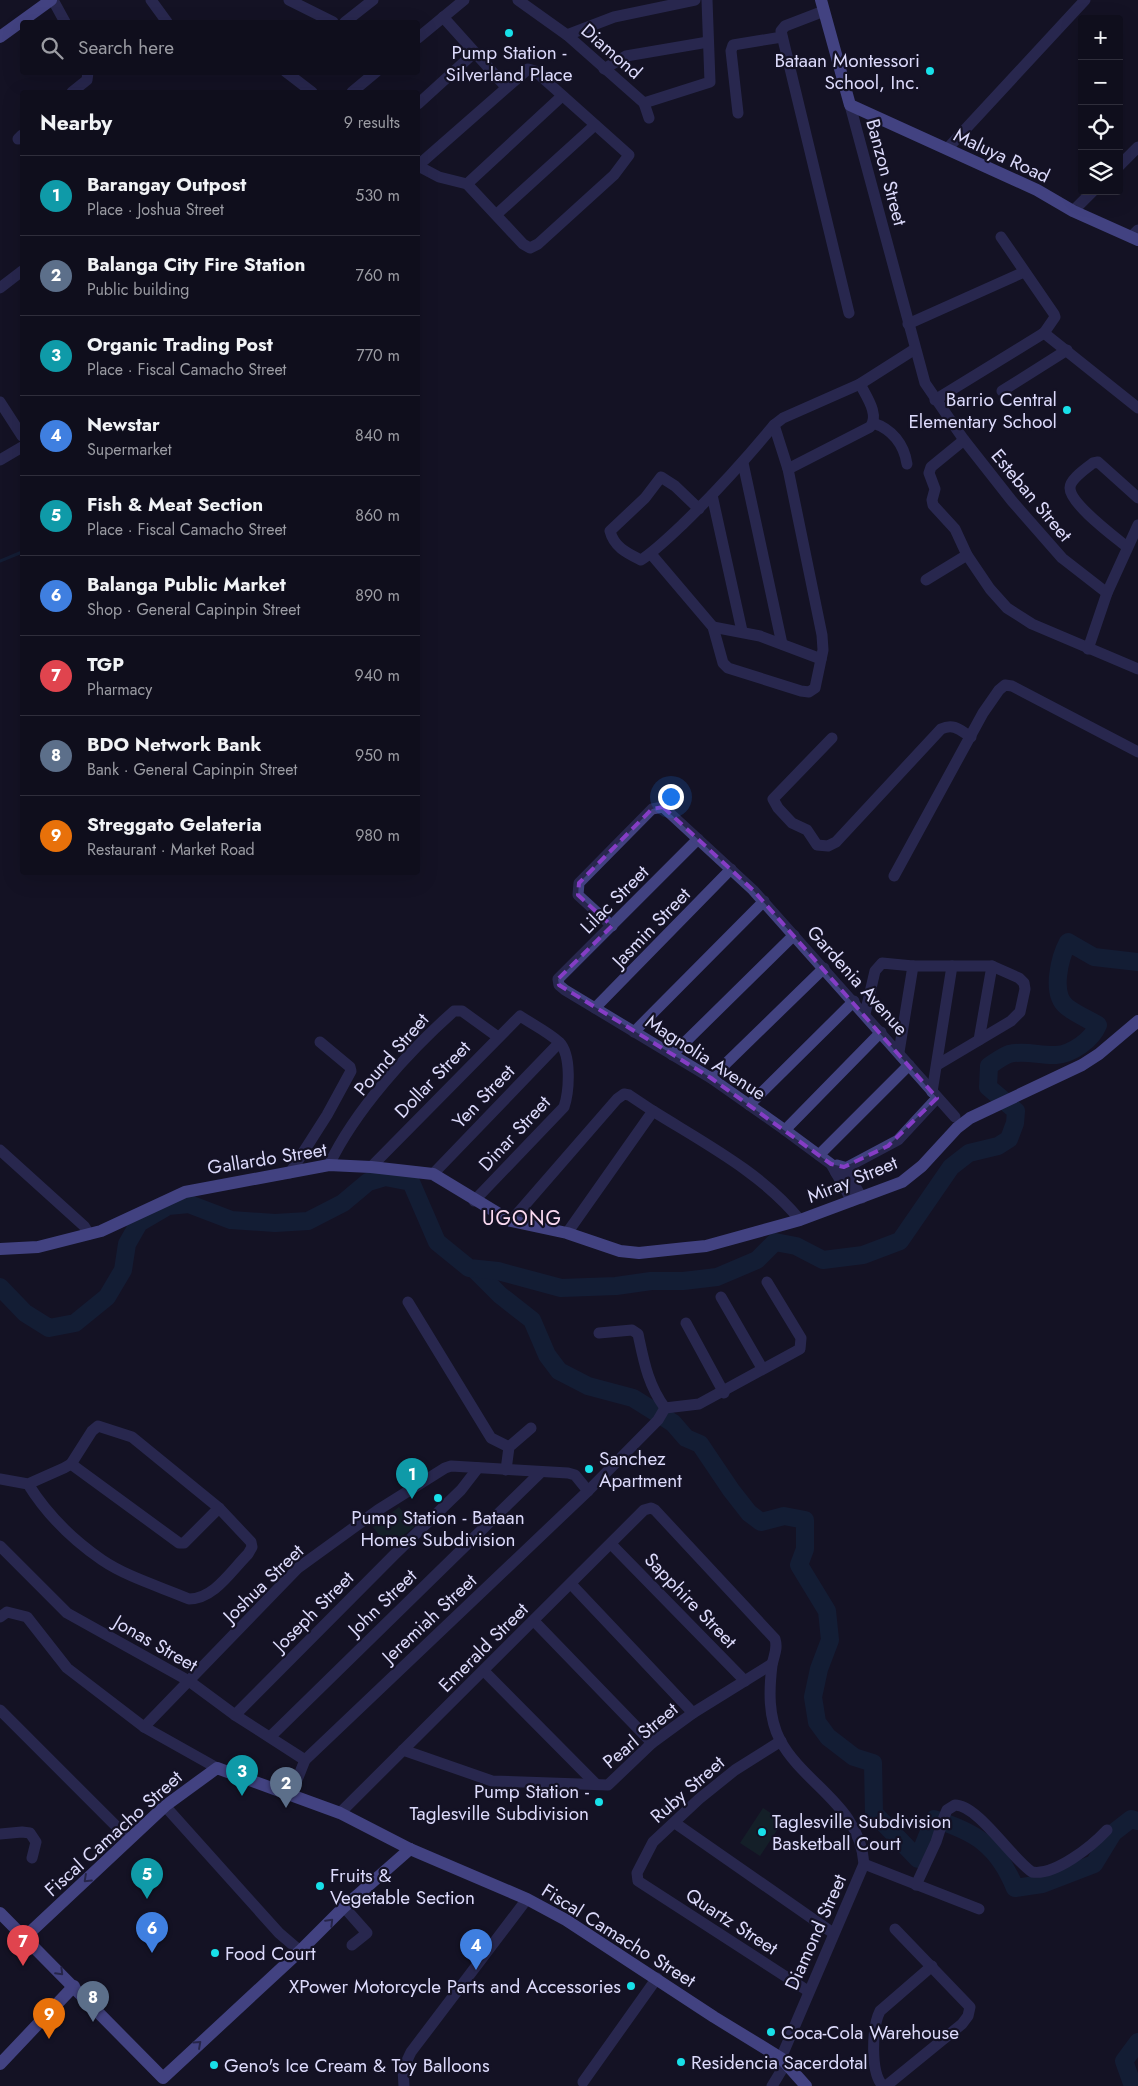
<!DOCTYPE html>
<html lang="en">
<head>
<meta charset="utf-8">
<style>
  :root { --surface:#0f0e1c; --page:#181725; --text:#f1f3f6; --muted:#9b9ca3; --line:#2f2e3b; --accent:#18e0e9 }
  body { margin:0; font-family:Jost,sans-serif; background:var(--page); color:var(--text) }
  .controls { position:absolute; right:15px; top:15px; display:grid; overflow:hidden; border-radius:5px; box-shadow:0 5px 20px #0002 }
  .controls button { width:45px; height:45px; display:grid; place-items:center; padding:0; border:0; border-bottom:1px solid var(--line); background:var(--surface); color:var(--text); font:25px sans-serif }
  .you { position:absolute; left:670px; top:796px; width:18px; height:18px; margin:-12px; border:4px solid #fff; border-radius:50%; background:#1a73e8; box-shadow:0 0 0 8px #1a73e833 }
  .badge { display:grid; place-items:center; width:32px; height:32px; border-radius:50%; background:var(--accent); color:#fff; font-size:16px; font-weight:700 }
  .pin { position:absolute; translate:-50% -41px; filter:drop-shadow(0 1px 2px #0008) }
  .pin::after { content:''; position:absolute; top:26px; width:18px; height:15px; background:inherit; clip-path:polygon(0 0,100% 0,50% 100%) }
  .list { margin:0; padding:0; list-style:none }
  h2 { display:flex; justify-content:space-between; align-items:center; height:65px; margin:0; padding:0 20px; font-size:21px }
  h2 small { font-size:16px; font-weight:400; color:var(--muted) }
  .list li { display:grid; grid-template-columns:32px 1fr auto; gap:15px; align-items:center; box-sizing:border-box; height:80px; padding:0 20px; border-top:1px solid var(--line) }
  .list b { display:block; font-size:19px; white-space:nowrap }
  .list p { margin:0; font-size:16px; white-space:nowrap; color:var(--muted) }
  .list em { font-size:16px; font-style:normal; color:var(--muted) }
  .icon { flex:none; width:28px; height:28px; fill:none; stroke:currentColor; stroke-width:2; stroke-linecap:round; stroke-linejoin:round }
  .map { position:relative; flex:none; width:1138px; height:2086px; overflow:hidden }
  .search { position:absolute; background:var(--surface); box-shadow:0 5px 20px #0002; left:20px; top:20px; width:400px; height:55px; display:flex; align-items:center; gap:12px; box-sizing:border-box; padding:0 18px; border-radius:5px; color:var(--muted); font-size:19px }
  .panel { position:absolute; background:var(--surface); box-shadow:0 5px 20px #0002; left:20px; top:90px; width:400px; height:785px; border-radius:5px }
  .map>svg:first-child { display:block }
  .green { fill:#152f2d }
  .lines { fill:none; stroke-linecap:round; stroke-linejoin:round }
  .stream { stroke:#132a48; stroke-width:3 }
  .river { stroke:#132a48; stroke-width:18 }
  .street { stroke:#414280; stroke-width:11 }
  .secondary { stroke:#7a7df2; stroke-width:12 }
  .oneway { stroke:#3d3d77 }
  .marked { fill:none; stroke:#853dc5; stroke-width:4; stroke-dasharray:10 6; stroke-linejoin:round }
  .poi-dot { fill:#18e0e9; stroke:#141225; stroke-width:2 }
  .labels { text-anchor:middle; stroke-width:4.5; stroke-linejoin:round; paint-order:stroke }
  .street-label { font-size:19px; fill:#dcdafb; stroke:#141225 }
  .poi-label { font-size:19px; fill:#dcdafb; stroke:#141225; text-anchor:start }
  .neighbourhood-label { font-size:20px; letter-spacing:1px; fill:#fcdbf2; stroke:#141225 }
</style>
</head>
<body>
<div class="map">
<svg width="1138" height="2086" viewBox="0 0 1138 2086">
  <rect width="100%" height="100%" fill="#141225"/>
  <g class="green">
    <path d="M 399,1507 L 414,1527 L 388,1547 L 373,1527 Z"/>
    <path d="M 763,1808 L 783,1821 L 760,1856 L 740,1843 Z"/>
  </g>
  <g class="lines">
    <path class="stream" d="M 0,561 L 22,552"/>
    <g class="river">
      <path d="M 474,1269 L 500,1295 L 532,1320 L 547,1355 L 559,1371 L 588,1386 L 633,1398 L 673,1423 L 686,1438 L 700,1444 L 731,1490 L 749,1513 L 761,1522 L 784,1516 L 805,1520 L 805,1549 L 799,1565 L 827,1611 L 830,1640 L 819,1669 L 813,1697 L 817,1722 L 828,1737 L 854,1757 L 873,1763 L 874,1813 L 918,1859 L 934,1819 C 976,1832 998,1846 1015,1888 L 1042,1884 L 1094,1864 L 1113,1833 L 1131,1819 L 1138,1821"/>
      <path d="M 0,1287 L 25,1313 L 49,1328 L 75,1323 L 107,1297 L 123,1270 L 127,1244 L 139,1223 L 168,1206 L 189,1204 L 231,1220 L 275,1223 L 308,1221 L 343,1203 L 368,1182 L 385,1177 L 411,1182 L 437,1242 L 469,1268 L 498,1271 L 561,1288 L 616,1286 L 651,1281 L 683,1281 L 717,1277 L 757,1260 L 775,1242 L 796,1246 L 823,1260 L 863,1255 L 900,1241 L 951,1167 L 969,1153 L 998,1146 L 1009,1139 L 1015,1123 L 1016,1111 L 988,1087 L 989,1066 C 995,1062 1003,1056 1009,1054 C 1025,1050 1041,1056 1056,1055 C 1072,1054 1092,1040 1098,1025 C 1088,1019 1076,1014 1067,1007 C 1050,994 1060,957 1068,942 L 1094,957 L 1138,962"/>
      <path d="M 1133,2086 L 1124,2061 L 1138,2042"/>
    </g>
    <g class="street">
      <path d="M 53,0 L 65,22"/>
      <path d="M 151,0 L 167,22"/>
      <path d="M 289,0 L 333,22"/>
      <path d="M 518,0 L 567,35 L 644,103 L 649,118"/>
      <path d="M 824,11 L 785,26 L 781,31 L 849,313"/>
      <path d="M 443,17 L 506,87"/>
      <path d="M 345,22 L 373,0"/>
      <path d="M 567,35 L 614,17 L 695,0"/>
      <path d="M 418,38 L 464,0"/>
      <path d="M 528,69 L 535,71 L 629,155 L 614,175 L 538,244 L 530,248 L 523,244 L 467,184 L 439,177 L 420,167 L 422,162 Z"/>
      <path d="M 604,69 L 626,56 L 708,42"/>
      <path d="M 286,72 L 312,92"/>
      <path d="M 72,92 L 87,80 L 88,72"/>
      <path d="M 352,92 L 376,72"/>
      <path d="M 644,103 L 710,82 L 707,0"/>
      <path d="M 418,104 L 474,53"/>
      <path d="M 850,105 L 925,383 L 964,440 L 1012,501 L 1062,558 L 1107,593"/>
      <path d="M 738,113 L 731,51 L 733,45 L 782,37"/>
      <path d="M 18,139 L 22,135"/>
      <path d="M 947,149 L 1085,0"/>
      <path d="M 1119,166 L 1138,147"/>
      <path d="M 467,184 L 562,96"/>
      <path d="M 1073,211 L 1093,191"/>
      <path d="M 497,214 L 595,125"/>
      <path d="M 1001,237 L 1054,314 L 1055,317 L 1044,333"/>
      <path d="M 1131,237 L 1138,230"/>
      <path d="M 0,288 L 22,271"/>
      <path d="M 908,324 L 1024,272"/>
      <path d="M 1044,333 L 1138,408"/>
      <path d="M 1002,391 L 1067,350"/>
      <path d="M 935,400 L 1044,333"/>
      <path d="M 0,402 L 22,436"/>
      <path d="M 873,423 C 892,429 904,444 907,464"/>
      <path d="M 964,440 L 931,467 L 929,473 L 935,489 L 932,500 L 933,505 L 955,529 L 967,555 L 990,589 L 1007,608 L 1032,624 L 1138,669"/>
      <path d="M 0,460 L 22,447"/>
      <path d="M 743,463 L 782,644"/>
      <path d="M 788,469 L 870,427 C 880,415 866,396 860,384"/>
      <path d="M 712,495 L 742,631"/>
      <path d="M 699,509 L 675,486 L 661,477 L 645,498 L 610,531 C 614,547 627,553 641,560 C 656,550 669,537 682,525 C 715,493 745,460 774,425"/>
      <path d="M 1127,547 C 1115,537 1070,504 1070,488 C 1070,479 1087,468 1093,463 L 1098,462 L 1138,498"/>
      <path d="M 651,554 L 713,627 L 723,663 L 728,668 L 801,691 L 809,692 L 815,688 L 823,650 L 822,635 L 788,469 L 774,425 L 783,418 L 860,384 L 915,349"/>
      <path d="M 926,580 L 967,555"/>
      <path d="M 713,627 L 760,636 L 821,659"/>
      <path d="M 1088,649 L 1107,593 L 1138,525"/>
      <path d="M 832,738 L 773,799 L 778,808 L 792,823 L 807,830 L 817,845 L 828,846 L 836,842 L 941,729 C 954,723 960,730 971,737"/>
      <path d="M 698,839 L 558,979 L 559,985 L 565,990 L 711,1078 L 785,1130 L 831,1164 L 852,1201"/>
      <path d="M 894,876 L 983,713 L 999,690 L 1005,685 L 1012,686 L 1138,752"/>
      <path d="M 612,926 L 578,895 L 579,883 L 652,809 L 663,807 L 753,890 L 955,1117"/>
      <path d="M 595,1008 L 731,869"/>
      <path d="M 865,1014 L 875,971 L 882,963 L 913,966 L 992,966 L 1019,978 L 1024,983 L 1025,989 L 1020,1012 L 1011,1021 L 937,1065"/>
      <path d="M 634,1032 L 764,901"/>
      <path d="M 979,1040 L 992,966"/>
      <path d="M 899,1052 L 913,966"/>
      <path d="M 672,1055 L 794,935"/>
      <path d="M 711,1078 L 824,968"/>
      <path d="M 932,1092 L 952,966"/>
      <path d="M 749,1105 L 854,1001"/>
      <path d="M 785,1130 L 881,1032"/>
      <path d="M 0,1150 L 84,1226 L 89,1234"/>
      <path d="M 819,1155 L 909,1065"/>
      <path d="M 329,1165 C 355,1110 409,1051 454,1011 L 462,1011 L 498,1037"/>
      <path d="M 837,1165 L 844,1167 L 862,1198"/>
      <path d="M 371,1167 L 520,1016 C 532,1024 548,1032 559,1042 C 572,1055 569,1092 564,1107 L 474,1201"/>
      <path d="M 290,1173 L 327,1115 L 351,1071 L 350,1067 L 320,1042"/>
      <path d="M 836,1173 L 898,1140 L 937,1098"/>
      <path d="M 433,1174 L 559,1043"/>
      <path d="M 511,1221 L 617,1099 L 624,1094 L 629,1095 L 653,1111"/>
      <path d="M 567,1233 L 653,1111 C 704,1143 762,1173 800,1220"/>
      <path d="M 721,1297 L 762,1368"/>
      <path d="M 408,1302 L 491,1438 L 509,1447"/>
      <path d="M 686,1323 L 724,1393"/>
      <path d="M 665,1408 L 699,1404 L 800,1349 L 801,1338 L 767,1282"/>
      <path d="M 71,1464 L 179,1543 L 184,1543 L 219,1508"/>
      <path d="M 506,1470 L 509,1447 L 531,1428"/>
      <path d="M 0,1479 L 28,1484 L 64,1468 L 71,1464 L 92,1431 L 98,1426 L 132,1437 L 219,1508 L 251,1542 L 252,1547 L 248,1554 C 231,1571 214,1599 189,1599 C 161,1587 127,1577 102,1560 C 73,1540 46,1513 28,1484"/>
      <path d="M 611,1544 L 745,1681"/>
      <path d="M 0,1546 L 67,1613 L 189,1681 L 235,1715 L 305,1760"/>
      <path d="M 571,1584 L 693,1713"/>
      <path d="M 0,1617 L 7,1612 L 27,1617 L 67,1668 L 144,1727 L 217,1768"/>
      <path d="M 534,1621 L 652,1743"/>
      <path d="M 484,1671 L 595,1783"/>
      <path d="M 0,1710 L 129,1839"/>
      <path d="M 235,1715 L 395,1554 L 461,1490 L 478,1468"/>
      <path d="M 144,1727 L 298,1568 L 378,1510 L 445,1468 L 451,1466 L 568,1473 L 575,1475 L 588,1491"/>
      <path d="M 270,1737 L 541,1472"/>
      <path d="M 781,1741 L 735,1770 L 699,1799 L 653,1842 L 637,1873 L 638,1881 L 808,1991"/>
      <path d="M 403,1750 L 492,1781 L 608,1785 L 652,1743 L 693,1713 L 772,1664"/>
      <path d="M 291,1795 L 305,1760 L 588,1491 L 658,1420 L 665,1408 C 648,1385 644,1362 638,1334 L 632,1330 L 599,1333"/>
      <path d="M 165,1806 L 279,1933 L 300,1951"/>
      <path d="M 340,1813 L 644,1510 L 651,1508 L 655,1510 L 775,1639 C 778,1649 774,1655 772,1665 C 769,1690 768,1717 780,1740 C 804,1785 860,1805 864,1864 L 781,2058"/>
      <path d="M 675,1823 L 833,1933"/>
      <path d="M 0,1834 L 22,1832 L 30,1833 L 36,1842 L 32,1858"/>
      <path d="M 864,1864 L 979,1909"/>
      <path d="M 916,1885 L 936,1842 L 944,1817 L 947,1810 L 955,1805 C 978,1805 1012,1859 1032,1872 C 1055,1876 1092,1846 1107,1830"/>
      <path d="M 344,1907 L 367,1933 L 352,1945"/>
      <path d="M 583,2082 L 657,1978"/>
      <path d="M 404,2086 L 403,2069 L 411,2052 L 527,1899"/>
      <path d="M 772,2086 L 786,2063"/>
      <path d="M 883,2086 C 870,2073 872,2027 880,2011 L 932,1966"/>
      <path d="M 886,2086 L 962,2024 L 968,2016 L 970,2007 L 895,1929"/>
    </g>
    <g class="secondary">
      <path d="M 821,0 L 850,105 L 1037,190 L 1073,211 L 1138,240"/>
      <path d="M 0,37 L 51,0"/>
      <path d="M 0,1249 L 38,1247 L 101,1231 L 185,1192 L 329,1165 L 371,1167 L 433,1174 L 511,1221 L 567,1233 L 620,1251 L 639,1253 L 686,1248 L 706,1246 L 800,1220 L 902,1182 L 922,1166 L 957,1128 L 970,1118 L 1082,1065 L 1099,1054 L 1138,1021"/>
      <path d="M 0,1913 L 163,2078 L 300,1951 L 344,1907 L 410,1849"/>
      <path d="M 25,1937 L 165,1806 L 217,1768 L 340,1813 L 410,1849 L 527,1899 L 566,1920 L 714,2017 L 781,2058 L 806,2086"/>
      <path d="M 0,2064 L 74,1986"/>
    </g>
  </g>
  <defs><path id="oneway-chevron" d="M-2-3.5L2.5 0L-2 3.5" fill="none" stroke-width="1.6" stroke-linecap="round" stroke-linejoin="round" transform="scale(1.25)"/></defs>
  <g class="oneway">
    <use href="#oneway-chevron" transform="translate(87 1879) rotate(137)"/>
    <use href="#oneway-chevron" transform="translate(330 1922) rotate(-45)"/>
    <use href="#oneway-chevron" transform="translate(60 1972) rotate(45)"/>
    <use href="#oneway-chevron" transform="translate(198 2044) rotate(-42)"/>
  </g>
  <path d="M0 0H1138V2086H0ZM 663,807 L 753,890 L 937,1098 L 888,1146 L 844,1167 L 831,1164 L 711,1078 L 559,985 L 558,979 L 612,926 L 578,895 L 579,883 L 652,809 Z" fill="#141225" fill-opacity=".55" fill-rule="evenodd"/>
  <path class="marked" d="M 663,807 L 753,890 L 937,1098 L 888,1146 L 844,1167 L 831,1164 L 711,1078 L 559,985 L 558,979 L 612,926 L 578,895 L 579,883 L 652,809 Z"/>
  <g class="poi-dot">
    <circle cx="509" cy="33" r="5"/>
    <circle cx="930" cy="71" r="5"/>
    <circle cx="1067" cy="410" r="5"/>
    <circle cx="589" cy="1469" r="5"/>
    <circle cx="438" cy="1498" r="5"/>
    <circle cx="599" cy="1802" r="5"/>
    <circle cx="762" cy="1832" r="5"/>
    <circle cx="320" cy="1886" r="5"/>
    <circle cx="215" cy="1953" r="5"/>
    <circle cx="631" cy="1986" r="5"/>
    <circle cx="771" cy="2032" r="5"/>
    <circle cx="681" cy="2062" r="5"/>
    <circle cx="214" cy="2065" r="5"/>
  </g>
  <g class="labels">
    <g class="street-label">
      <text transform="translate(612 51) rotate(41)" y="7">Diamond</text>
      <text transform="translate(1002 155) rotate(25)" y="7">Maluya Road</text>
      <text transform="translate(887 172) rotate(75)" y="7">Banzon Street</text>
      <text transform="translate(1032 495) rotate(50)" y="7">Esteban Street</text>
      <text transform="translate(614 899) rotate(-45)" y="7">Lilac Street</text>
      <text transform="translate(651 927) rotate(-46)" y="7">Jasmin Street</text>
      <text transform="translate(858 980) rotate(48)" y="7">Gardenia Avenue</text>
      <text transform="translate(391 1054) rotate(-49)" y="7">Pound Street</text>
      <text transform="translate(706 1057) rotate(33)" y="7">Magnolia Avenue</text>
      <text transform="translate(432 1079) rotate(-46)" y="7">Dollar Street</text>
      <text transform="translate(483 1096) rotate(-46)" y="7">Yen Street</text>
      <text transform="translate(514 1133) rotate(-47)" y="7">Dinar Street</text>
      <text transform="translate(267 1158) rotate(-9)" y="7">Gallardo Street</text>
      <text transform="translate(852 1179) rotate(-22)" y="7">Miray Street</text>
      <text transform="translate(263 1583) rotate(-44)" y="7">Joshua Street</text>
      <text transform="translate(691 1600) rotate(46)" y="7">Sapphire Street</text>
      <text transform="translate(382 1602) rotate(-44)" y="7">John Street</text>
      <text transform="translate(313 1611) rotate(-45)" y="7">Joseph Street</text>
      <text transform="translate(429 1618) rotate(-43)" y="7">Jeremiah Street</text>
      <text transform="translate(156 1643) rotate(30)" y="7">Jonas Street</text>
      <text transform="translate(483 1647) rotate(-45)" y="7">Emerald Street</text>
      <text transform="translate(640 1735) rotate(-40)" y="7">Pearl Street</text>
      <text transform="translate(687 1789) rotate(-41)" y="7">Ruby Street</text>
      <text transform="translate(113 1833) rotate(-42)" y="7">Fiscal Camacho Street</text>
      <text transform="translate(732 1921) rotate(33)" y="7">Quartz Street</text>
      <text transform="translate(815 1932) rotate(-66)" y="7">Diamond Street</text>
      <text transform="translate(619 1935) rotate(32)" y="7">Fiscal Camacho Street</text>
    </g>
    <g class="poi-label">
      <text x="509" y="59" text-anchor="middle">Pump Station -<tspan x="509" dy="22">Silverland Place</tspan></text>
      <text x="920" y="67" text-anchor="end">Bataan Montessori<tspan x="920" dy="22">School, Inc.</tspan></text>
      <text x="1057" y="406" text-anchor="end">Barrio Central<tspan x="1057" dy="22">Elementary School</tspan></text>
      <text x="599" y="1465">Sanchez<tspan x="599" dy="22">Apartment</tspan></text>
      <text x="438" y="1524" text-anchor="middle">Pump Station - Bataan<tspan x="438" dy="22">Homes Subdivision</tspan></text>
      <text x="589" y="1798" text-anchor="end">Pump Station -<tspan x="589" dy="22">Taglesville Subdivision</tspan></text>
      <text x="772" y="1828">Taglesville Subdivision<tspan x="772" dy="22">Basketball Court</tspan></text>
      <text x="330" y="1882">Fruits &amp;<tspan x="330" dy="22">Vegetable Section</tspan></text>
      <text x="225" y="1960">Food Court</text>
      <text x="621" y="1993" text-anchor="end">XPower Motorcycle Parts and Accessories</text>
      <text x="781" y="2039">Coca-Cola Warehouse</text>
      <text x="691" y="2069">Residencia Sacerdotal</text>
      <text x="224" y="2072">Geno's Ice Cream &amp; Toy Balloons</text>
    </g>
    <g class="neighbourhood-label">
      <text x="522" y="1225">UGONG</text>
    </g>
  </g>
</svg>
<div class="controls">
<button>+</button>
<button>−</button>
<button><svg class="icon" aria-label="locate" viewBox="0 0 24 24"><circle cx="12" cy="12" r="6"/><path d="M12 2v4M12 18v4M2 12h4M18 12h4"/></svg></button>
<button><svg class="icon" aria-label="layers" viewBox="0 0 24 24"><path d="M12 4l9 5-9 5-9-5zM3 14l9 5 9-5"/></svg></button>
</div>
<div class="you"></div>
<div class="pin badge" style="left:412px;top:1499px;background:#0f9aa8">1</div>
<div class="pin badge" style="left:286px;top:1808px;background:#5c6f8a">2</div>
<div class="pin badge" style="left:242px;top:1796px;background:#0f9aa8">3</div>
<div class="pin badge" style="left:476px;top:1970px;background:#3f7fe0">4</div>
<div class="pin badge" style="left:147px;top:1899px;background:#0f9aa8">5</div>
<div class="pin badge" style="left:152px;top:1953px;background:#3f7fe0">6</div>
<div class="pin badge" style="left:23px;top:1966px;background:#e0444e">7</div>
<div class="pin badge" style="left:93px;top:2022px;background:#5c6f8a">8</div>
<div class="pin badge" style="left:49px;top:2039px;background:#e8710a">9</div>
<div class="search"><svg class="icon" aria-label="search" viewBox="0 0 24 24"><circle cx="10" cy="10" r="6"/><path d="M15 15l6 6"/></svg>Search here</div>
<section class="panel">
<h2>Nearby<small>9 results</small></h2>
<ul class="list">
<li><span class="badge" style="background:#0f9aa8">1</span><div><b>Barangay Outpost</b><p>Place · Joshua Street</p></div><em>530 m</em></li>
<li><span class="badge" style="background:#5c6f8a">2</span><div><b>Balanga City Fire Station</b><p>Public building</p></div><em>760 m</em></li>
<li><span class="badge" style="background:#0f9aa8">3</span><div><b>Organic Trading Post</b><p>Place · Fiscal Camacho Street</p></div><em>770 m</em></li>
<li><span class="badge" style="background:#3f7fe0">4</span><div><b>Newstar</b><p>Supermarket</p></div><em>840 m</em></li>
<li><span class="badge" style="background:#0f9aa8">5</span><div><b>Fish &amp; Meat Section</b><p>Place · Fiscal Camacho Street</p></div><em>860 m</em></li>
<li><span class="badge" style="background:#3f7fe0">6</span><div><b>Balanga Public Market</b><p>Shop · General Capinpin Street</p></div><em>890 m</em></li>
<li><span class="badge" style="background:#e0444e">7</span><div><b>TGP</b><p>Pharmacy</p></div><em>940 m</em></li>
<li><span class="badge" style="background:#5c6f8a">8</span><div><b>BDO Network Bank</b><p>Bank · General Capinpin Street</p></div><em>950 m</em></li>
<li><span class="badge" style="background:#e8710a">9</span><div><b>Streggato Gelateria</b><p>Restaurant · Market Road</p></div><em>980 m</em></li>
</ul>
</section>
</div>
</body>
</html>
